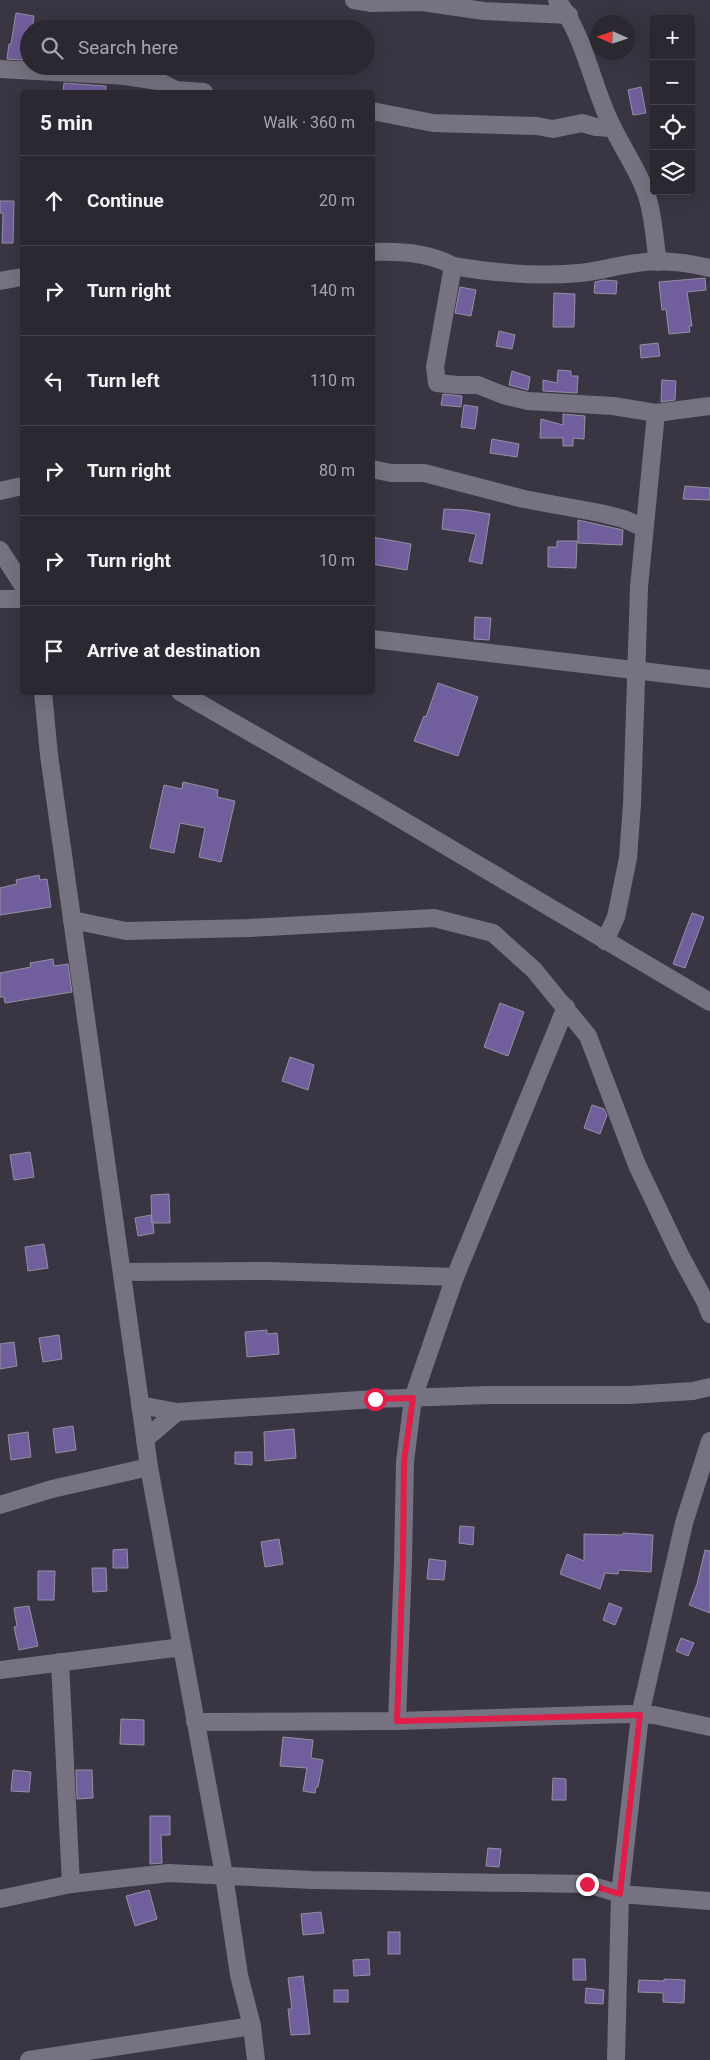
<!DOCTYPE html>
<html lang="en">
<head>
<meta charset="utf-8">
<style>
  :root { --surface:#2b2832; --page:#33303a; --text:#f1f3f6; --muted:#a6a6ac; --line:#47444d }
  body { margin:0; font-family:Roboto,sans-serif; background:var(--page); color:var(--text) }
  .controls { position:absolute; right:15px; top:15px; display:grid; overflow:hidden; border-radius:5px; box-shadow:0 5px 20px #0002 }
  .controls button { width:45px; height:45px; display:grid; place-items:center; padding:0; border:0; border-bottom:1px solid var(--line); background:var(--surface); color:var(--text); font:25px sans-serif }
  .compass { position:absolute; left:590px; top:15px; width:45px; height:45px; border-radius:50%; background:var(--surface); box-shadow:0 5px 20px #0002; rotate:273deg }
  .stop { position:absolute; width:15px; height:15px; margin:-11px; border:4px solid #e11d48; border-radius:50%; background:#fff }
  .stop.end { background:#e11d48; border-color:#fff; box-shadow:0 1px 5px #0008 }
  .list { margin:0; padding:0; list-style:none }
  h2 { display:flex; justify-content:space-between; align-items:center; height:65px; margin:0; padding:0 20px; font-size:21px }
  h2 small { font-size:16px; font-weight:400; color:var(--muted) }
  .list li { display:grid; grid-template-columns:32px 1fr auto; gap:15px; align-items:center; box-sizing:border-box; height:90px; padding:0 20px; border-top:1px solid var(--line) }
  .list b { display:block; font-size:19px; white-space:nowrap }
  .list em { font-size:16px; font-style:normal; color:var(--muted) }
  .icon { flex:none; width:28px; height:28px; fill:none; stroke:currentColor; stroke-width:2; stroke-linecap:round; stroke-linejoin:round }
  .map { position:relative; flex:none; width:710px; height:2060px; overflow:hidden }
  .search { position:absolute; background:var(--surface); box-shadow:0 5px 20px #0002; left:20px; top:20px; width:355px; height:55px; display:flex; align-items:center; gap:12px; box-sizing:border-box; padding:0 18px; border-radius:28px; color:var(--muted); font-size:19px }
  .panel { position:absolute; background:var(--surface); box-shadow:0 5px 20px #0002; left:20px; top:90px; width:355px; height:605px; border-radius:5px }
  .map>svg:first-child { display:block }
  .building { fill:#715e9c; stroke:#9591a2 }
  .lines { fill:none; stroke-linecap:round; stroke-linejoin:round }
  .minor { stroke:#767281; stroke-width:18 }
  .route { stroke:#e11d48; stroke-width:6 }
</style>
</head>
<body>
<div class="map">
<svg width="710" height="2060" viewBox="0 0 710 2060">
  <rect width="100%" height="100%" fill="#393543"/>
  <g class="building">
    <path d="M 16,13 L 34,16 L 32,29 L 26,29 L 23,60 L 7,59 L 9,44 L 11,44 Z"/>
    <path d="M 64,83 L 106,86 L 106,92 L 63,92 Z"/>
    <path d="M 641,87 L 646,113 L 633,115 L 628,90 Z"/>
    <path d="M 0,201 L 14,201 L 13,243 L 2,243 L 3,213 L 0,213 Z"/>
    <path d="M 705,278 L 706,290 L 687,292 L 692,326 L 689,326 L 690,332 L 669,334 L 666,309 L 662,310 L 659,282 Z"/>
    <path d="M 604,280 L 617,281 L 616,294 L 594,293 L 595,282 Z"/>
    <path d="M 460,287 L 476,290 L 471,316 L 455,313 Z"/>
    <path d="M 554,293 L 575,294 L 574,327 L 553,327 Z"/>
    <path d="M 499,331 L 515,335 L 512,349 L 496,346 Z"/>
    <path d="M 658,343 L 660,356 L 641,358 L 640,345 Z"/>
    <path d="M 558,370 L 571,371 L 571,376 L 578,376 L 577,393 L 543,391 L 543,380 L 557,383 Z"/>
    <path d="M 512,371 L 530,377 L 528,390 L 509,385 Z"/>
    <path d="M 662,380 L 676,381 L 675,400 L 661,402 Z"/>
    <path d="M 443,394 L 462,396 L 461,407 L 441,405 Z"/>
    <path d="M 464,405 L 478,407 L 475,429 L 461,427 Z"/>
    <path d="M 563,414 L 585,416 L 584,439 L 573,438 L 573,446 L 563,446 L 563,438 L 540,438 L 541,419 L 563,425 Z"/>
    <path d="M 492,439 L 519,444 L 517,457 L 490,453 Z"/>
    <path d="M 685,486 L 710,488 L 710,500 L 683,499 Z"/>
    <path d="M 444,509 L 466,510 L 490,514 L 482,564 L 469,561 L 476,534 L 442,529 Z"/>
    <path d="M 578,520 L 623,530 L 622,545 L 578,543 Z"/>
    <path d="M 372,537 L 411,544 L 407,570 L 372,564 Z"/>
    <path d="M 557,541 L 577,541 L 576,568 L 548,567 L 548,547 L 557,547 Z"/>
    <path d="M 475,617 L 491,618 L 489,640 L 474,639 Z"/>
    <path d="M 438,683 L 478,697 L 458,756 L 414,741 L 424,716 L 426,717 Z"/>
    <path d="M 183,782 L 218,790 L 217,797 L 235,801 L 221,862 L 199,857 L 205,828 L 180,823 L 174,853 L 150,848 L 164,785 L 182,789 Z"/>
    <path d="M 39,875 L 40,880 L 47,879 L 51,907 L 0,915 L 0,888 L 17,884 L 16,880 Z"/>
    <path d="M 692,913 L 704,917 L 685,968 L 673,964 Z"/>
    <path d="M 53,959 L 54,966 L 68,964 L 72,992 L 5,1003 L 4,997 L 0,997 L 0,973 L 31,967 L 30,963 Z"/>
    <path d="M 500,1003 L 524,1012 L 508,1056 L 484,1047 Z"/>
    <path d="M 290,1057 L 314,1065 L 308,1090 L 282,1081 Z"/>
    <path d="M 592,1105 L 604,1109 L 607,1115 L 600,1134 L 584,1128 Z"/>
    <path d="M 30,1152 L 34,1177 L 14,1180 L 10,1155 Z"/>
    <path d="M 169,1194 L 170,1223 L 153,1223 L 154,1233 L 138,1236 L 135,1218 L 151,1215 L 152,1223 L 151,1195 Z"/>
    <path d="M 44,1244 L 48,1268 L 28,1271 L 25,1247 Z"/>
    <path d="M 267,1330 L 267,1334 L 277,1333 L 279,1354 L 247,1357 L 245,1332 Z"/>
    <path d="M 59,1335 L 62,1359 L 43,1362 L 39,1338 Z"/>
    <path d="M 14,1342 L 17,1366 L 0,1369 L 0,1344 Z"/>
    <path d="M 73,1426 L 76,1450 L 56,1453 L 53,1429 Z"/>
    <path d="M 294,1429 L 296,1458 L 265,1461 L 264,1432 Z"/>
    <path d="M 28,1432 L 31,1457 L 11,1460 L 8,1435 Z"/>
    <path d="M 235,1452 L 252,1452 L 252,1465 L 235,1464 Z"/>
    <path d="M 460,1526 L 474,1527 L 473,1545 L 459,1543 Z"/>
    <path d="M 623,1533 L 653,1535 L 651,1572 L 619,1570 L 618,1574 L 605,1573 L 600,1589 L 560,1574 L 567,1554 L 584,1561 L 584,1534 L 623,1535 Z"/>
    <path d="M 279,1539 L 283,1564 L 265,1567 L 261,1542 Z"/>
    <path d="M 127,1549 L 128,1568 L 113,1568 L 113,1550 Z"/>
    <path d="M 705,1550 L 710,1551 L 710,1613 L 689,1605 L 697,1584 Z"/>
    <path d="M 429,1559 L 446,1561 L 444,1580 L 427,1579 Z"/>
    <path d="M 92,1568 L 106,1568 L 107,1591 L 93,1592 Z"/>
    <path d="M 38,1571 L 55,1571 L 54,1600 L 38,1600 Z"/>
    <path d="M 609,1603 L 622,1608 L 615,1625 L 603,1620 Z"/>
    <path d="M 29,1606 L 38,1646 L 19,1650 L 14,1627 L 17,1626 L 14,1608 Z"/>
    <path d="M 681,1638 L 694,1643 L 688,1656 L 676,1651 Z"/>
    <path d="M 121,1719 L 144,1720 L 144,1745 L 120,1744 Z"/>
    <path d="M 283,1737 L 313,1740 L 311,1758 L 323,1760 L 318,1787 L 316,1787 L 315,1793 L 303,1791 L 307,1768 L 280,1766 Z"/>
    <path d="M 13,1770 L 31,1772 L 29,1792 L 11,1791 Z"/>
    <path d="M 76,1770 L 92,1770 L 93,1798 L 77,1799 Z"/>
    <path d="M 553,1778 L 566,1779 L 566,1800 L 552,1800 Z"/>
    <path d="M 150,1816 L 170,1816 L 170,1835 L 161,1835 L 162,1863 L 150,1864 Z"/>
    <path d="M 488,1848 L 501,1849 L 499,1867 L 486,1866 Z"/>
    <path d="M 149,1890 L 157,1919 L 135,1926 L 126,1896 Z"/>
    <path d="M 321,1912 L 324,1933 L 303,1935 L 301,1914 Z"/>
    <rect x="388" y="1932" width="12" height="22"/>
    <path d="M 369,1959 L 370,1975 L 354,1976 L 353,1960 Z"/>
    <path d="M 573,1959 L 585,1959 L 586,1980 L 573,1980 Z"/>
    <path d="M 303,1976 L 310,2034 L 291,2035 L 288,2009 L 292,2009 L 288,1978 Z"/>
    <path d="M 664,1979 L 685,1980 L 684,2003 L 663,2002 L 663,1993 L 638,1992 L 639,1980 L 664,1981 Z"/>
    <path d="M 586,1988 L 604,1990 L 603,2004 L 585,2003 Z"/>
    <rect x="334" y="1990" width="14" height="12"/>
  </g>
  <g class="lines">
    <g class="minor">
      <path d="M 354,0 L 372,3 L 422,2 L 484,11 L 569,15"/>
      <path d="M 557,0 C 582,33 589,71 604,108 C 614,135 631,158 642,183 C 653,206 654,237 658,262"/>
      <path d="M 0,69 L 125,76 L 158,81 L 176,90 L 204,92"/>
      <path d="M 372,111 L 433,123 L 537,126 L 553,129 L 582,123 L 596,127 L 612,128"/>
      <path d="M 372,252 C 398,251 431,253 453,266 C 495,273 538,277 580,273 C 600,271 618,265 637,263 C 660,259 688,263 710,268"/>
      <path d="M 453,266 L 435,367 L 437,383 L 458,385 L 478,385 L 503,395 L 528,401 L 613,406 L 656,413 L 710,406"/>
      <path d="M 0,281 L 22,277"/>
      <path d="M 372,469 L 391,473 L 424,473 L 524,499 L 600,513 L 624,519 L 644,528"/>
      <path d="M 0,491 L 22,486"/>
      <path d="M 0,550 L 22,584"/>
      <path d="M 0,599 L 22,599"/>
      <path d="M 372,639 L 710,679"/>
      <path d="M 180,692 L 370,801 L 710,1002"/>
      <path d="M 72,920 L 126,931 L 249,928 L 434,918 L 493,933 L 534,970 L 588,1036 L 637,1165 L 680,1255 L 706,1303 L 710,1314"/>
      <path d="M 605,941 L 616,917 L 628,858 L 632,804 L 639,587 L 656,413"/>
      <path d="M 122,1272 L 268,1271 L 455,1277"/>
      <path d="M 140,1405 L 177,1412 L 375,1399 L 489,1395 L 629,1395 L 693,1391 L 710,1387"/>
      <path d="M 145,1439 L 177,1412"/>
      <path d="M 0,1505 L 52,1489 L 149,1467"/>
      <path d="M 182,1647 L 224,1875 L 239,1975 L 252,2026 L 256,2060"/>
      <path d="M 60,1662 L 71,1884"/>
      <path d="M 0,1670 L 182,1647 L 149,1467 L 49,755 L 43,692"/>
      <path d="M 397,1721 L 403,1562 L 405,1462 L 413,1398 L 455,1277 L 566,1007"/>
      <path d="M 195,1722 L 397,1721 L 626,1714 L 654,1715 L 710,1727"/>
      <path d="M 0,1899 L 71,1884 L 169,1873 L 312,1880 L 587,1884 L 620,1894 L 710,1901"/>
      <path d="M 29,2060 L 252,2026"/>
      <path d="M 616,2060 L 620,1894 L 640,1715 L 684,1523 L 710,1441"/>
    </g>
  </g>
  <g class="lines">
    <path class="route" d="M 375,1399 L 413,1398 L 404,1462 L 403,1562 L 397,1721 L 640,1715 L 620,1894 L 587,1884"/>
  </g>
</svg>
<div class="controls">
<button>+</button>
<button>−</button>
<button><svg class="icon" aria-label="locate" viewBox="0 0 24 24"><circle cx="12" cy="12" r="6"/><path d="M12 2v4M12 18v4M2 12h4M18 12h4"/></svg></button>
<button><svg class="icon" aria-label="layers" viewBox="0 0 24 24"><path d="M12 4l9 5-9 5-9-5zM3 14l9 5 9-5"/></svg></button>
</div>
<svg class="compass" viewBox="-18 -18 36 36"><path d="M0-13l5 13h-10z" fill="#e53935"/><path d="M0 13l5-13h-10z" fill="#a6a6ac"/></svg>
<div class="stop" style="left:375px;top:1399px"></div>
<div class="stop end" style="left:587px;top:1884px"></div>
<div class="search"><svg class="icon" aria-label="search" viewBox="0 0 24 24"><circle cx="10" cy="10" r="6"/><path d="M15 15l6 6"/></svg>Search here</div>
<section class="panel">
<h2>5 min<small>Walk · 360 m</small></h2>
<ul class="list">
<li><svg class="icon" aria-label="ahead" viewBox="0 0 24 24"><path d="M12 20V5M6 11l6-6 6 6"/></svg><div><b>Continue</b></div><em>20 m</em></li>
<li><svg class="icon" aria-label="right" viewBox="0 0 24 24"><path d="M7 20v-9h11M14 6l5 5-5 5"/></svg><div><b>Turn right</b></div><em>140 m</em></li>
<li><svg class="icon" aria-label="left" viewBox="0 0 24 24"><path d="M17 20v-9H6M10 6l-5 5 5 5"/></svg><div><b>Turn left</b></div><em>110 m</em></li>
<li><svg class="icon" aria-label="right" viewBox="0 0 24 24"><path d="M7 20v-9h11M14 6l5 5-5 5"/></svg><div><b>Turn right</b></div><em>80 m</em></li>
<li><svg class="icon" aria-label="right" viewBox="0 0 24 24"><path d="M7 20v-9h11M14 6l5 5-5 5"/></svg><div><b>Turn right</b></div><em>10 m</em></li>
<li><svg class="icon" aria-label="arrive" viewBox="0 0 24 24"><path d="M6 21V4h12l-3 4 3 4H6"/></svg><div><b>Arrive at destination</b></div></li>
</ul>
</section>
</div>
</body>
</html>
